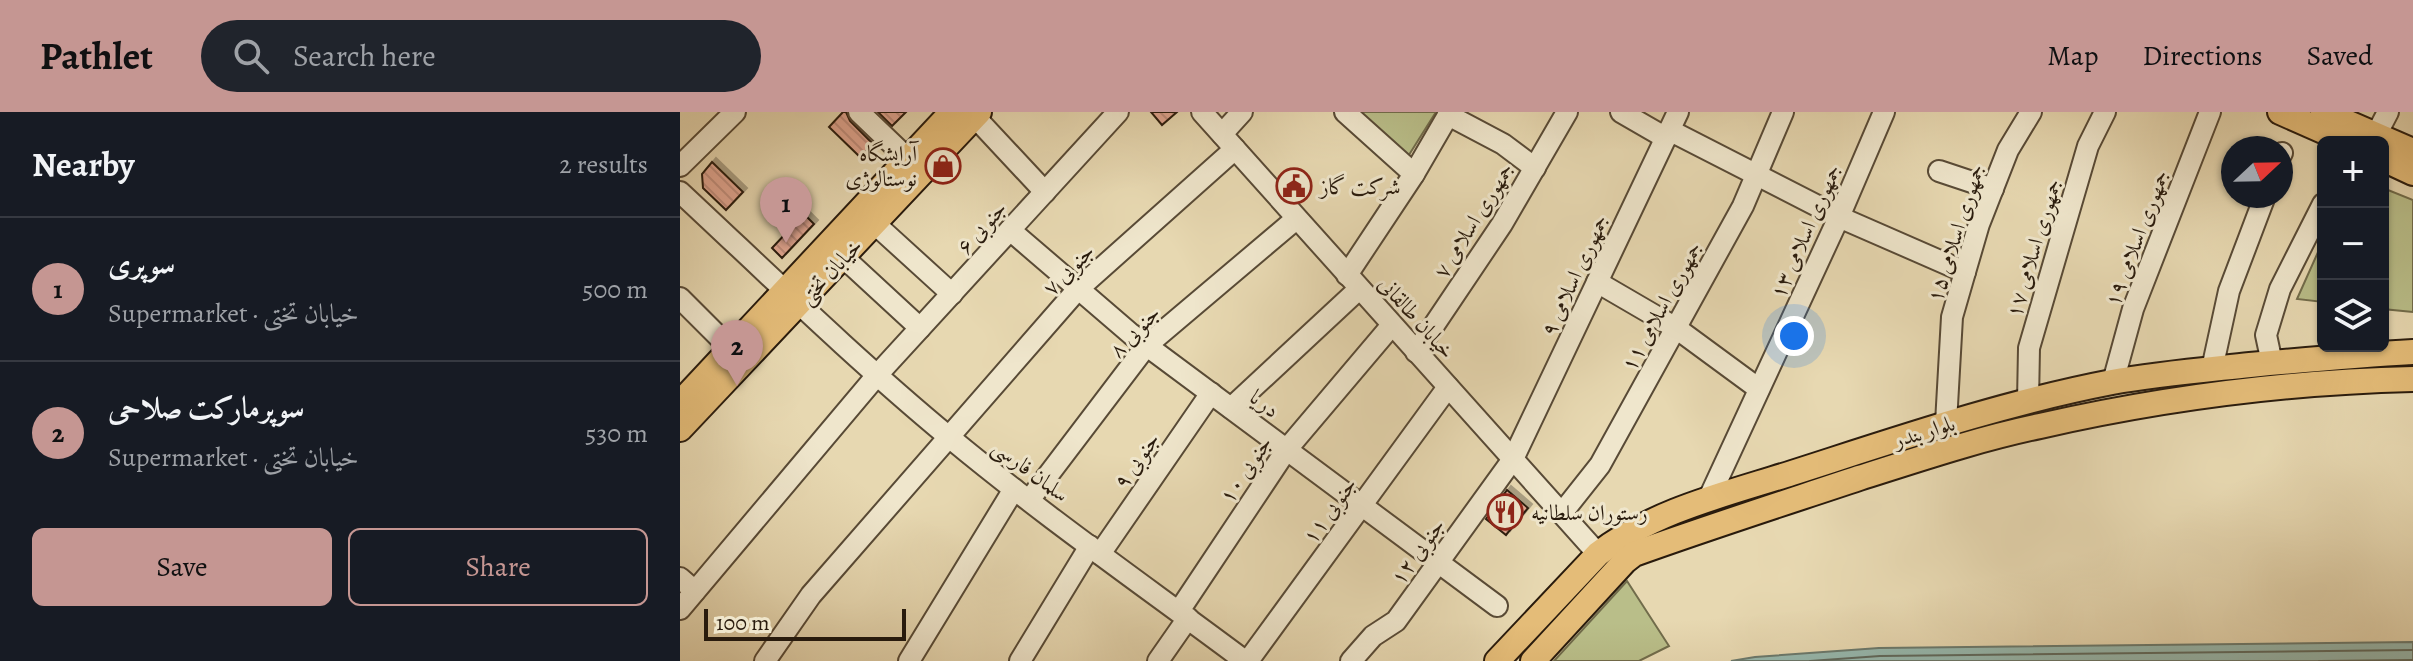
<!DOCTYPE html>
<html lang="en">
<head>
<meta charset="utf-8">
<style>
  :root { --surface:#171b24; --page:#20242c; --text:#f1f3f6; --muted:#9ea1a6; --line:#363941; --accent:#c59692 }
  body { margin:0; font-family:Alegreya,Amiri,serif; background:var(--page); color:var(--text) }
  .controls { position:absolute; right:24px; top:24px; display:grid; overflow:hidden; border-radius:12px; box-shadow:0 2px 6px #0004 }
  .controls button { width:72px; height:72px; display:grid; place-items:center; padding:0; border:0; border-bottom:2px solid var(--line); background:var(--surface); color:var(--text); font:40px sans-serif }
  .compass { position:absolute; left:1541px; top:24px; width:72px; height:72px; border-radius:50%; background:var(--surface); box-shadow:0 2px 6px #0004; rotate:68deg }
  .scale { position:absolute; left:24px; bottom:20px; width:202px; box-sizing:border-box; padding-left:8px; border:4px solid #291b0d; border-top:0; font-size:22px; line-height:28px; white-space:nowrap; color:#291b0d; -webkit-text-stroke:6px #efe6cc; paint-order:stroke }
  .you { position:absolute; left:1114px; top:224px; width:28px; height:28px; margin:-20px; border:6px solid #fff; border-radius:50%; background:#1a73e8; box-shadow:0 0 0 12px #1a73e833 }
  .badge { display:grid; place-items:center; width:52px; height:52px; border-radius:50%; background:var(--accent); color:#111; font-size:26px; font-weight:700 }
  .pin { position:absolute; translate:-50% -66px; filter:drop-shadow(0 2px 4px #0008) }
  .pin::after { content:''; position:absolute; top:42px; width:28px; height:24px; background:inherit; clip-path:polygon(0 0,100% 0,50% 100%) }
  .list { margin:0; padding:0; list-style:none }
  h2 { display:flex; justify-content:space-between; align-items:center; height:104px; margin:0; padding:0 32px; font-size:34px }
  h2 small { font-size:26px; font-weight:400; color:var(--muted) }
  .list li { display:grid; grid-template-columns:52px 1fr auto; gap:24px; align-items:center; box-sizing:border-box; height:144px; padding:0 32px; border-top:2px solid var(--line) }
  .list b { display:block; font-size:30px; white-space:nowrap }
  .list p { margin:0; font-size:26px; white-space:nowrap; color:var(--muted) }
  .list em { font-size:26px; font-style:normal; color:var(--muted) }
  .actions { display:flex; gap:16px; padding:24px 32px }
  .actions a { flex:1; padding:18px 0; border:2px solid var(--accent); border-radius:12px; text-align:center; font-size:28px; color:var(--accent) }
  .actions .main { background:var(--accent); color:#111 }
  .icon { flex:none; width:44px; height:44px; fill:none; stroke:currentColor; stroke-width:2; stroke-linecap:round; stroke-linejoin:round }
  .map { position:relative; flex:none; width:1733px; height:549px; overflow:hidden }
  header { display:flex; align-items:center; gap:48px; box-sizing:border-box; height:112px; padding:0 40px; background:var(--accent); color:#111 }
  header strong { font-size:38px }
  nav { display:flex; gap:44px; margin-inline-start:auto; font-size:28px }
  .search { width:560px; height:72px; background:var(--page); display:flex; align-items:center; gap:20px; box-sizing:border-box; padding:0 28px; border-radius:44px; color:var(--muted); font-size:30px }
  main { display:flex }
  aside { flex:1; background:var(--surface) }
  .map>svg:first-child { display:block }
  .park { fill:#b9be89; stroke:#716c4b; stroke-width:2 }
  .water { fill:#97b9af; stroke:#6b7a6e; stroke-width:2 }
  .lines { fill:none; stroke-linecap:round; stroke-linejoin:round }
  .shore { stroke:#606a5e; stroke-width:2 }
  .building { fill:url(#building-back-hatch); stroke:#291b0d; stroke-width:2; filter:url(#shadow) }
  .minor-casing { stroke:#584a36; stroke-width:24 }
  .major-casing { stroke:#291b0d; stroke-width:28 }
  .minor { stroke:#efe6cc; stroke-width:20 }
  .major { stroke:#e4bc78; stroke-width:24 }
  .labels { text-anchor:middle; stroke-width:6; stroke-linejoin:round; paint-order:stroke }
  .poi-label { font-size:22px; fill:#291b0d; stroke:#efe6cc; text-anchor:start }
  .street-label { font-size:22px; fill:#291b0d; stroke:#efe6cc }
</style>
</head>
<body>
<header>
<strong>Pathlet</strong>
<div class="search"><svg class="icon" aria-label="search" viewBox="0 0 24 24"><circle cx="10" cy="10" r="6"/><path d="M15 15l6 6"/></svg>Search here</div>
<nav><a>Map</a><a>Directions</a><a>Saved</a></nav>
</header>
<main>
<aside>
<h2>Nearby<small>2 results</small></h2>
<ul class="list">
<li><span class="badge">1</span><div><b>سوپری</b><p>Supermarket · خیابان تختی</p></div><em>500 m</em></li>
<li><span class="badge">2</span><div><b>سوپرمارکت صلاحی</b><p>Supermarket · خیابان تختی</p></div><em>530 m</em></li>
</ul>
<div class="actions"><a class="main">Save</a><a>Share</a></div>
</aside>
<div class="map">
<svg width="1733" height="549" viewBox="0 0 1733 549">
  <defs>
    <pattern id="building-back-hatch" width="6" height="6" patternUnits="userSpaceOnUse" patternTransform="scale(2)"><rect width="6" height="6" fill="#e1a691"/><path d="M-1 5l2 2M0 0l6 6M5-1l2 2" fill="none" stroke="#c18e7c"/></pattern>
    <filter id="shadow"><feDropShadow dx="4" dy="-4" stdDeviation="0" flood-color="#0004"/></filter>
  </defs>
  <rect width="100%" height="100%" fill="#e7d8b1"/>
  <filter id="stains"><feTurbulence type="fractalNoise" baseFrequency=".0025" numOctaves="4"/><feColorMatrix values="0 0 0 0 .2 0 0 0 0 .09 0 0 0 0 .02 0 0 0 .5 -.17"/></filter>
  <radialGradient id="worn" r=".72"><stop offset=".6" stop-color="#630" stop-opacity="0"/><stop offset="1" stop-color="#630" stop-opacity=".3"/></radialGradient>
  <g class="park">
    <path d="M 672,0 L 756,0 L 727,46 Z"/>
    <path d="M 1703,76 L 1733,88 L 1733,200 L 1703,197 Z"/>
    <path d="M 1643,129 L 1643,190 L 1617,187 Z"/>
    <path d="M 947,469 L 989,534 L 959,549 L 874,549 Z"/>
  </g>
  <path class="water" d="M 1733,530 L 1733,549 L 1051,549 L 1075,545 L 1199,536 Z"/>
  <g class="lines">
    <g class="shore">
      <path d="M 1130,549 L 1200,544 L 1733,538"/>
      <path d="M 1639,549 L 1733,548"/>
    </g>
  </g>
  <g class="building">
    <path d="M 163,0 L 166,0 L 170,9 L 193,32 L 180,45 L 149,15 Z"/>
    <path d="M 198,0 L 226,0 L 212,14 Z"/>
    <path d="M 471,0 L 497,0 L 482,13 Z"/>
    <path d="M 32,50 L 63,80 L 46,98 L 23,76 L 22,62 Z"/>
    <path d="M 116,94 L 134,112 L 102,146 L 92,136 L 110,117 Z"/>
    <path d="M 827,378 L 848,396 L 826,423 L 806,407 Z"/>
  </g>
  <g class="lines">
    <defs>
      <g id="minor">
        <path d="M 179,0 L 228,47"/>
        <path d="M 522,0 L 918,442"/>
        <path d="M 665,0 L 734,62"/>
        <path d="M 941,0 L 986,26"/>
        <path d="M 768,3 L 823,32 L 855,56"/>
        <path d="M 295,5 L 365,80"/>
        <path d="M 989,18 L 1159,105 L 1285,160"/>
        <path d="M 542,22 L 562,0"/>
        <path d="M 1696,23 L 1708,0"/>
        <path d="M 1601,43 L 1602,41"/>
        <path d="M 0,54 L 55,0"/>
        <path d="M 1259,59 L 1313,77"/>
        <path d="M 0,80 C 89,163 176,248 269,325 C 364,404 466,475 565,549"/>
        <path d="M 194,111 L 272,182"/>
        <path d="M 330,118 L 451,222 L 817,494"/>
        <path d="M 163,145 L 240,216"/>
        <path d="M 667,163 L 734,62 L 770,0"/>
        <path d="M 917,170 L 996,216 L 1079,277"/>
        <path d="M 0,186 L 51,237"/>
        <path d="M 736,240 L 822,112 L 887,0"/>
        <path d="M 1592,251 L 1586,223 L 1600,177 L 1643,92"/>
        <path d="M 1532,257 L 1549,179 L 1585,84"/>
        <path d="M 1433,270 L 1453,197 L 1530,0"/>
        <path d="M 1348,289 L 1349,236 L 1408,34 L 1425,0"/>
        <path d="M 551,296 L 679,177"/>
        <path d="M 1266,311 L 1272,205 L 1285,160 L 1299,112 L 1328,38 L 1351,0"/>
        <path d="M 350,387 L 467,233 L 616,107"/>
        <path d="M 1028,388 L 1159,105 L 1204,0"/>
        <path d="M 882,401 L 920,353 L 1063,94 L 1103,0"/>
        <path d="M 420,442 L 531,281"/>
        <path d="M 0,466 L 15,479"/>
        <path d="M 0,497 L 198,262 L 438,0"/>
        <path d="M 499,499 L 607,337 L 712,213"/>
        <path d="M 85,549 L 131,483 L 398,177 L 555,37"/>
        <path d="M 229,549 L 334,377"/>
        <path d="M 340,549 L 410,434"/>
        <path d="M 478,549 L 508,506"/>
        <path d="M 568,549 L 768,275"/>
        <path d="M 671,549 L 693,524 L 716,509 L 833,347 L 998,0"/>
      </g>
      <g id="major">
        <path d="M 1600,0 L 1668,30"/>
        <path d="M 1643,0 L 1733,39"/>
        <path d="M 1703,47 L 1733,61"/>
        <path d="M 0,291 L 272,0"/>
        <path d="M 0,317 L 299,0"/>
        <path d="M 817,549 L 918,442 C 973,399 1046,382 1112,361 C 1218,327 1323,291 1432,270 C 1478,262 1524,258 1570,253 C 1624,248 1679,243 1733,240"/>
        <path d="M 853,549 L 945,449 L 954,442 C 1029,415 1104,391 1179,366 C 1239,347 1298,327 1360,314 C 1483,286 1607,270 1733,267"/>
      </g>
    </defs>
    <use href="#minor" class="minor-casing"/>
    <use href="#major" class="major-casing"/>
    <use href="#minor" class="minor"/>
    <use href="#major" class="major"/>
  </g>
  <defs>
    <symbol id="shop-ring" viewBox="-11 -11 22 22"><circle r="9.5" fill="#efe6cc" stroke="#8f2418" stroke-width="1.5"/><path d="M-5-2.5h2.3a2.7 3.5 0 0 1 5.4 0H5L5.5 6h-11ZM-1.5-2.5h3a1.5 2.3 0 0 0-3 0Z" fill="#8f2418"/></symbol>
    <symbol id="civic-ring" viewBox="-11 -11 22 22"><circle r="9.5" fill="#efe6cc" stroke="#8f2418" stroke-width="1.5"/><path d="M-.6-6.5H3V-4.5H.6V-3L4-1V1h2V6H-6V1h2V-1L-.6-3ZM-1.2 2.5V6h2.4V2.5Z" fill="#8f2418"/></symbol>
    <symbol id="restaurant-ring" viewBox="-11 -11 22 22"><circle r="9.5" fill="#efe6cc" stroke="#8f2418" stroke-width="1.5"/><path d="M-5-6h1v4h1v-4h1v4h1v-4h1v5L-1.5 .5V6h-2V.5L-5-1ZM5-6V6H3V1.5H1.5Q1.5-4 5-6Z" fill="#8f2418"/></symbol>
  </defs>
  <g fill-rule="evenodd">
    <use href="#shop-ring" x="243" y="34" width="40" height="40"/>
    <use href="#civic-ring" x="594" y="54" width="40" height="40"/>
    <use href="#restaurant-ring" x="805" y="380" width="40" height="40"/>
  </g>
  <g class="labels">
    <g class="poi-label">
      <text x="237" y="49" text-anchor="end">آرایشگاه<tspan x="237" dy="25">نوستالوژی</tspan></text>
      <text x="640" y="82">شرکت گاز</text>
      <text x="851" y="408">رستوران سلطانیه</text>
    </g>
    <g class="street-label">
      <text transform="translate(793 108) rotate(-58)" y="8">جمهوری اسلامی ۷</text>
      <text transform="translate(301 115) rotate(-48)" y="8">۶ جنوبی</text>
      <text transform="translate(1125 119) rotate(-66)" y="8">جمهوری اسلامی ۱۳</text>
      <text transform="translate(1275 121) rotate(-72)" y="8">جمهوری اسلامی ۱۵</text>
      <text transform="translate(1456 126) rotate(-69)" y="8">جمهوری اسلامی ۱۹</text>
      <text transform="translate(1353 136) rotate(-73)" y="8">جمهوری اسلامی ۱۷</text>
      <text transform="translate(388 157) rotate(-45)" y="8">۷ جنوبی</text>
      <text transform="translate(150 159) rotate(-47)" y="8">خیابان تختی</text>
      <text transform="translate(894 163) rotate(-65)" y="8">جمهوری اسلامی ۹</text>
      <text transform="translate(981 194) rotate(-61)" y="8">جمهوری اسلامی ۱۱</text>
      <text transform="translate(737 205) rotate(48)" y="8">خیابان طالقانی</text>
      <text transform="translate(454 219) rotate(-46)" y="8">۸ جنوبی</text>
      <text transform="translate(585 291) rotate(37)" y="8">دریا</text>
      <text transform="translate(1244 319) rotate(-17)" y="8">بلوار بندر</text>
      <text transform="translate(456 348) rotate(-55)" y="8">۹ جنوبی</text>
      <text transform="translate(565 357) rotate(-56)" y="8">۱۰ جنوبی</text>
      <text transform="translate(351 358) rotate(37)" y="8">سلمان فارسی</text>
      <text transform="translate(649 398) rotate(-54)" y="8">۱۱ جنوبی</text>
      <text transform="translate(737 439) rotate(-54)" y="8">۱۲ جنوبی</text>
    </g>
  </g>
  <rect width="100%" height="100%" filter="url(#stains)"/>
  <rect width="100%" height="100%" fill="url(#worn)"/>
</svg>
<div class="controls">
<button>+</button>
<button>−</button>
<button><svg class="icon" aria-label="layers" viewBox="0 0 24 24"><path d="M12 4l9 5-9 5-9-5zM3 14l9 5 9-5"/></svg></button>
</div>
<svg class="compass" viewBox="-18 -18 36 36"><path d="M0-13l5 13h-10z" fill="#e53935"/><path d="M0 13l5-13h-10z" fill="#9ea1a6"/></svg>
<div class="scale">100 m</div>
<div class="you"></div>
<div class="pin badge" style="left:106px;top:131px">1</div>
<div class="pin badge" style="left:57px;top:274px">2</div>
</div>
</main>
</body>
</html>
